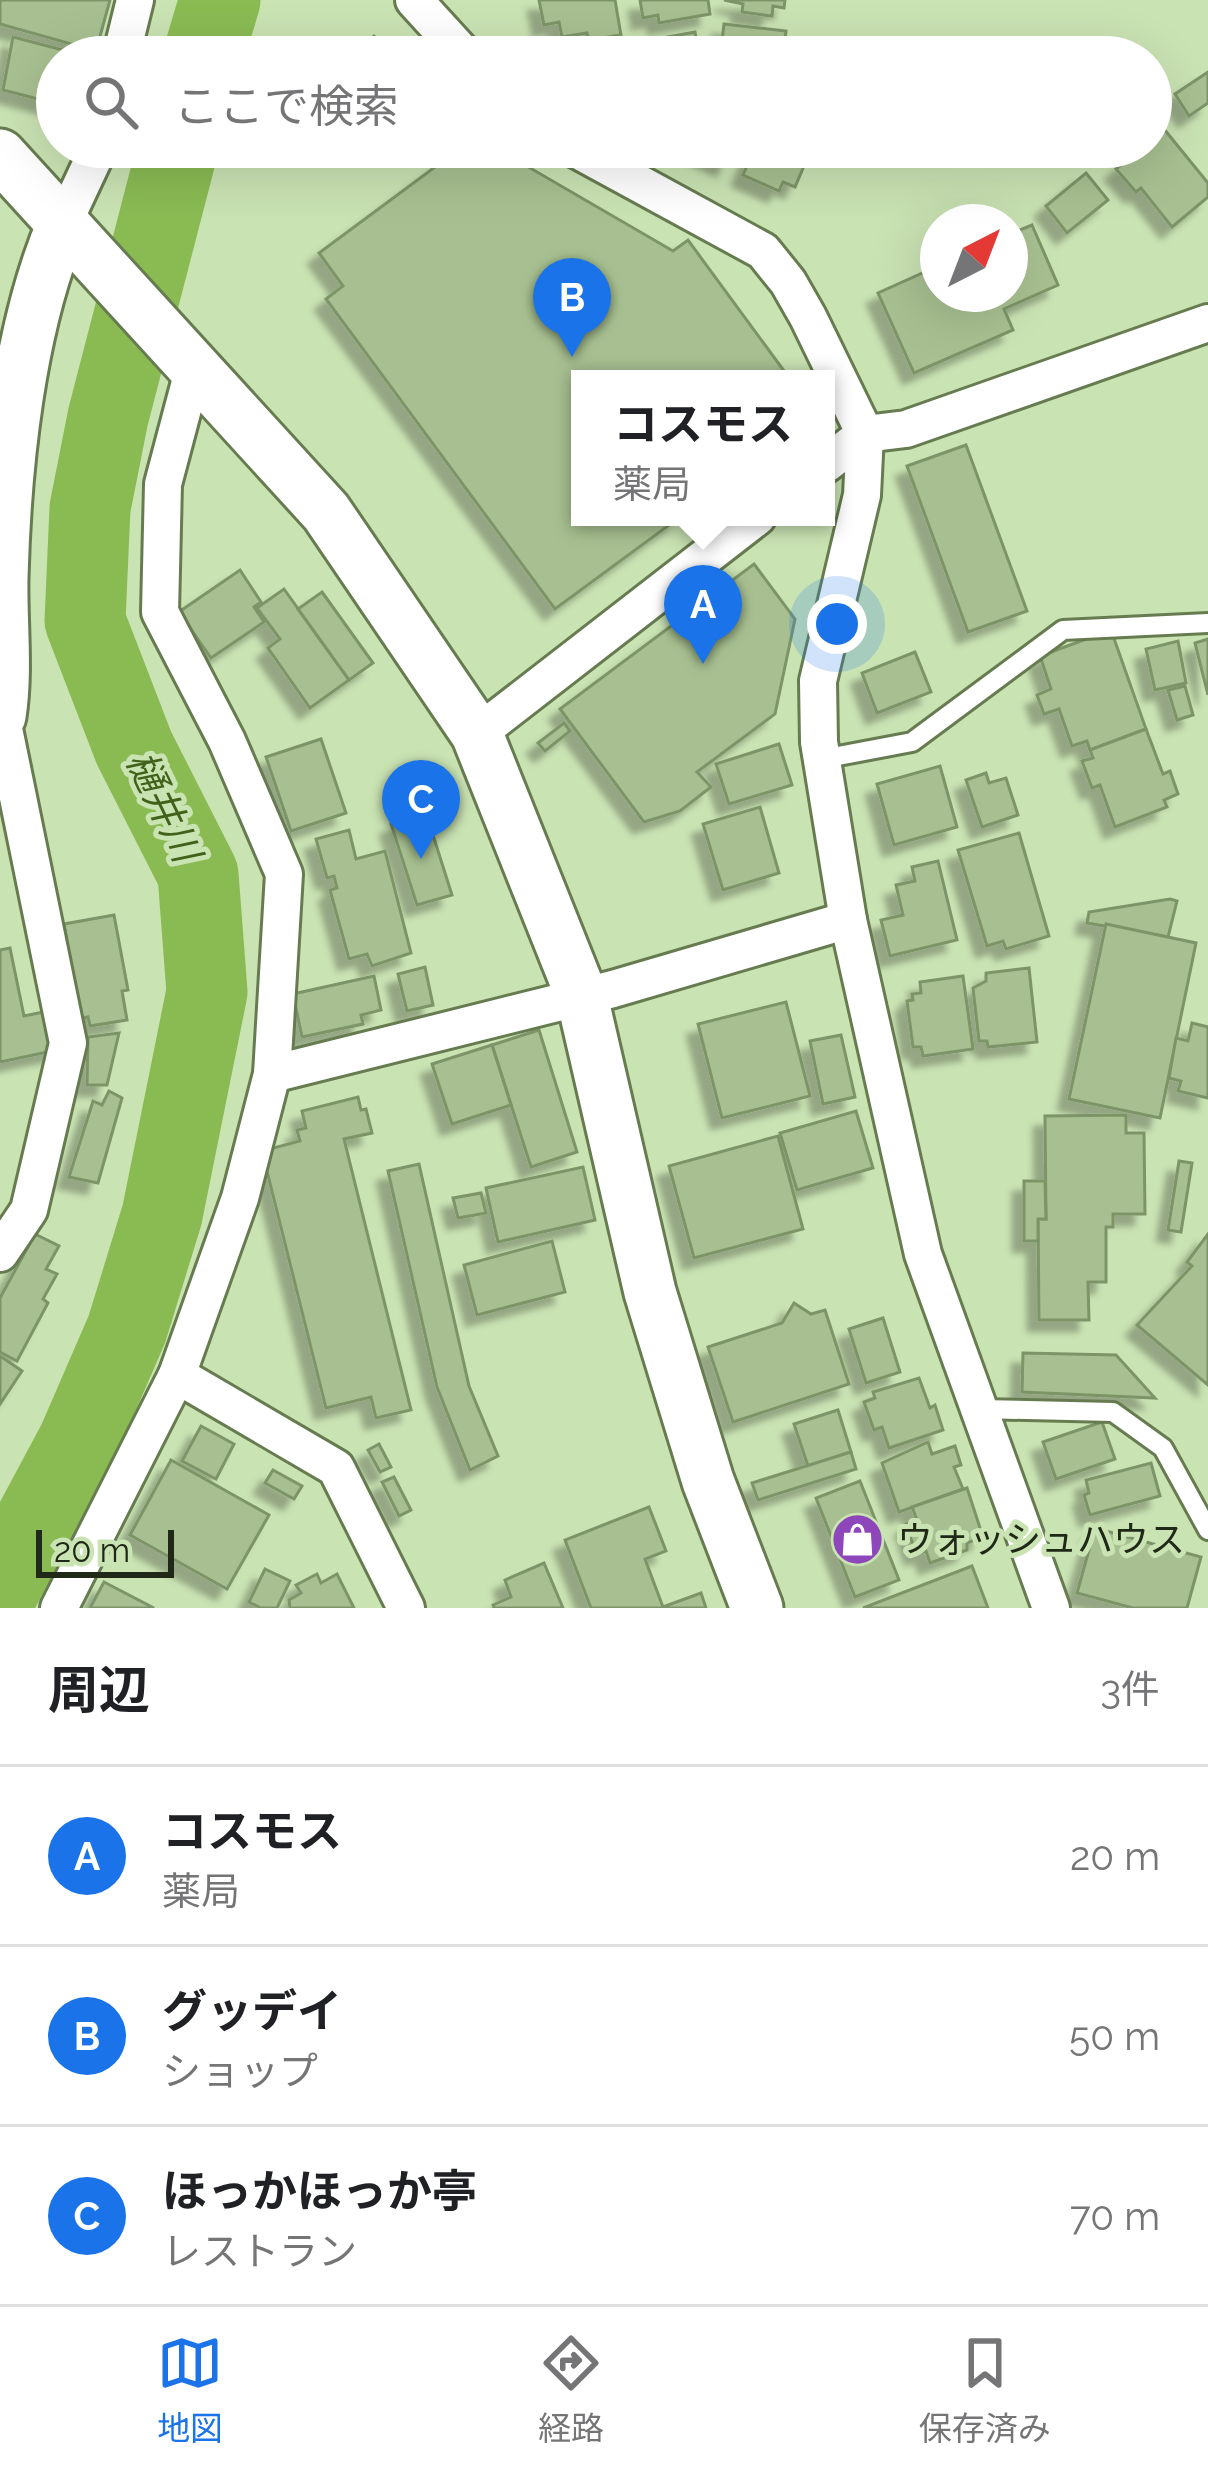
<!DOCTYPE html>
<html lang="ja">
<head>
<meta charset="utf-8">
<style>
  :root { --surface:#fff; --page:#f2f2f2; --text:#202124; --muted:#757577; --line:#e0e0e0; --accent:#1a73e8 }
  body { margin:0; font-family:Raleway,"Noto Sans JP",sans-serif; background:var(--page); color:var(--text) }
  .compass { position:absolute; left:920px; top:204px; width:108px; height:108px; border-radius:50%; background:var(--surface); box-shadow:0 12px 48px #0002; rotate:42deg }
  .scale { position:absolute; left:36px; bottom:30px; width:138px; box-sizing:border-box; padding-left:12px; border:6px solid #202917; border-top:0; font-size:33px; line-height:42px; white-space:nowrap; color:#202917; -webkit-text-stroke:9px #cae3b3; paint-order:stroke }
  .you { position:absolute; left:837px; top:624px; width:42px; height:42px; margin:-30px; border:9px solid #fff; border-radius:50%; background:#1a73e8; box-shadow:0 0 0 18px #1a73e833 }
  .badge { display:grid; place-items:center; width:78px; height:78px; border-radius:50%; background:var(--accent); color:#fff; font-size:39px; font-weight:700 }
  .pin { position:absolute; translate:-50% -99px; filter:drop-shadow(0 3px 6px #0008) }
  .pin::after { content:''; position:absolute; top:63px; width:42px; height:36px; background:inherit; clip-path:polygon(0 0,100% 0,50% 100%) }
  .popup { position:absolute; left:571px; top:370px; width:264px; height:156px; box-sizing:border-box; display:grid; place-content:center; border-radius:0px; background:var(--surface); filter:drop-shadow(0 3px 9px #0005); font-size:39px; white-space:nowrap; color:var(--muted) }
  .popup b { font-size:45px; color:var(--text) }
  .popup::after { content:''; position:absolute; left:50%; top:100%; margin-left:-24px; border:24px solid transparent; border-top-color:var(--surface) }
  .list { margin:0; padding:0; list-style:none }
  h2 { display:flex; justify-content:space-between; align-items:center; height:156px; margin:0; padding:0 48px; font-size:51px }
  h2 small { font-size:39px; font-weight:400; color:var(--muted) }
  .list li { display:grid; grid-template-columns:78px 1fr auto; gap:36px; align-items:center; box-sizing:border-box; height:180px; padding:0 48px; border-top:3px solid var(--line) }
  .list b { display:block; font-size:45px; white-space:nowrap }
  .list p { margin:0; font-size:39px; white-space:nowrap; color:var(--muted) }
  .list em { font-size:39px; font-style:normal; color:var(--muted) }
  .icon { flex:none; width:66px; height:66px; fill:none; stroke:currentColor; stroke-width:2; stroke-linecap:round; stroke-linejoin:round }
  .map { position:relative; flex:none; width:1208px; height:1608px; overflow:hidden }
  .search { position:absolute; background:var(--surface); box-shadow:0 12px 48px #0002; left:36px; right:36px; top:36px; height:132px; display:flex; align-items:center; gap:30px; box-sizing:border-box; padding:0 42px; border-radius:66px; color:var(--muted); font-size:45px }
  .sheet { height:696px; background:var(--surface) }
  nav { display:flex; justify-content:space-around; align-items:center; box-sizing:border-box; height:168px; border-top:3px solid var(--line); background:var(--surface); font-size:33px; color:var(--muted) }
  nav a { display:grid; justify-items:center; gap:6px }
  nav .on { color:var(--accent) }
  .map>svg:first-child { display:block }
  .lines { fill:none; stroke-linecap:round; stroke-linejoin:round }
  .river { stroke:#8abb53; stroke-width:81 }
  .building { fill:#a8c091; stroke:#7d9467; stroke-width:3; filter:url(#shadow) }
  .lane-casing { stroke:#667c50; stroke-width:24 }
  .street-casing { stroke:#667c50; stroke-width:42 }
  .secondary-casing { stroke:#667c50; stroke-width:57 }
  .lane { stroke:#fff; stroke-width:18 }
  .street { stroke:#fff; stroke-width:36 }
  .secondary { stroke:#fff; stroke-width:51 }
  .labels { text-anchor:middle; stroke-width:10; stroke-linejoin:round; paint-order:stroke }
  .poi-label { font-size:36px; fill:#202917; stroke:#cae3b3; text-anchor:start }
  .water-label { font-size:39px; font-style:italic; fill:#42621b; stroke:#cae3b3 }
</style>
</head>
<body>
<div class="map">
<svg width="1208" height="1608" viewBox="0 0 1208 1608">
  <defs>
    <filter id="shadow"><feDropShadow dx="-11" dy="11" stdDeviation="3" flood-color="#0004"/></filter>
  </defs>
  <rect width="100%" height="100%" fill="#cae3b3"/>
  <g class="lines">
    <g class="river">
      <path d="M 203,57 L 220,0"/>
      <path d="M 0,1588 L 78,1442 L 127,1329 L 162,1215 L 207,992 L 198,874 L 134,748 L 85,621 L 90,508 L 108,417 L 178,147"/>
    </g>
  </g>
  <g class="building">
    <path d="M 0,0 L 110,0 L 96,51 L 0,24 Z"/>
    <path d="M 539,0 L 615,0 L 621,35 L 589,40 L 587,33 L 562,37 L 559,22 L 544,25 Z"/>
    <path d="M 640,0 L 708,0 L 710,14 L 659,23 L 658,15 L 643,18 Z"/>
    <path d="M 724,0 L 785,0 L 784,8 L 773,6 L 772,16 L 742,12 L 743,4 Z"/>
    <path d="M 724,24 L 786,31 L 783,57 L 720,57 Z"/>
    <path d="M 695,32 L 699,57 L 630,57 L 628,44 Z"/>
    <path d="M 374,36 L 395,57 L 353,57 Z"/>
    <path d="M 13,37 L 67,51 L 65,57 L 57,57 L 57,104 L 3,90 Z"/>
    <path d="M 616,45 L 619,57 L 557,57 Z"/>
    <path d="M 1208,72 L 1208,103 L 1189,116 L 1175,94 Z"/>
    <path d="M 1164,129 L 1208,183 L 1208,197 L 1172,227 L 1141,188 L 1136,192 L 1116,169 L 1143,147 L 1151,147 L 1151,140 Z"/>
    <path d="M 462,147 L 494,147 L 673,251 L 688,240 L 790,379 L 580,379 L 580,517 L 680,517 L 555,609 L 326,299 L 343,286 L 319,253 Z"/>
    <path d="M 688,147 L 734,147 L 727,165 Z"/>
    <path d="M 755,147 L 812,147 L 795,187 L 783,182 L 779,191 L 743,175 Z"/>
    <path d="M 1086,173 L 1108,200 L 1067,233 L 1046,206 Z"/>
    <path d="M 1032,225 L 1058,285 L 1004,309 L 1013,330 L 914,373 L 878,293 L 938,266 L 938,294 L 1010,294 L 1010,234 Z"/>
    <path d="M 966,445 L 1027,611 L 968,632 L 907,466 Z"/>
    <path d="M 754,564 L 795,619 L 775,714 L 697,772 L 711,787 L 680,811 L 644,822 L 560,709 Z"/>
    <path d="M 240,570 L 261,602 L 254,607 L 264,622 L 211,658 L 179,612 Z"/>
    <path d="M 284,589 L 349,680 L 310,708 L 268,648 L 280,639 L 257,608 Z"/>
    <path d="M 322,592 L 373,663 L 349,680 L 298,609 Z"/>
    <path d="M 1111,630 L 1146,729 L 1090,750 L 1087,741 L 1072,746 L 1059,709 L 1044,714 L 1037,695 L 1051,689 L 1040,656 Z"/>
    <path d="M 1208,639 L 1208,695 L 1195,643 Z"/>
    <path d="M 1178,641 L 1186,683 L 1155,690 L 1146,649 Z"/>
    <path d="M 915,652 L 931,692 L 877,713 L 862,673 Z"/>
    <path d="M 1185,686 L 1193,715 L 1177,720 L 1168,690 Z"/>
    <path d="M 564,723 L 570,731 L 545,751 L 538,743 Z"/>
    <path d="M 1146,729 L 1163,774 L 1170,771 L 1178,794 L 1164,800 L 1167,807 L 1115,827 L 1100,785 L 1092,788 L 1082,761 L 1093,758 L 1090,750 Z"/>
    <path d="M 321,739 L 346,813 L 291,831 L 266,757 Z"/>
    <path d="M 779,744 L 792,785 L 729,804 L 716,764 Z"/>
    <path d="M 940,766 L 957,827 L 894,845 L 877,784 Z"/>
    <path d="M 986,773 L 989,783 L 1006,778 L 1018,815 L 982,827 L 966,780 Z"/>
    <path d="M 760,807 L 779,873 L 723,890 L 703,824 Z"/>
    <path d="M 426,813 L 452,895 L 417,905 L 391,824 Z"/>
    <path d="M 349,830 L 356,859 L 385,851 L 411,953 L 372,966 L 367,954 L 349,959 L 330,890 L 337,888 L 334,876 L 327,878 L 316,839 Z"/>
    <path d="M 1019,833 L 1049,936 L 1006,949 L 1003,941 L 987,946 L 958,850 Z"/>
    <path d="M 938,861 L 957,940 L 890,956 L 881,920 L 903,915 L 896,885 L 915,881 L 912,867 Z"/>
    <path d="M 1170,899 L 1177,901 L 1168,937 L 1087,923 L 1089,912 Z"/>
    <path d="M 114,915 L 128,990 L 122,991 L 127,1020 L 90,1026 L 88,1017 L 81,1018 L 64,924 Z"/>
    <path d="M 1106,924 L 1196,943 L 1160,1118 L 1069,1099 Z"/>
    <path d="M 10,948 L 24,1016 L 48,1011 L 57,1050 L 0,1062 L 0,950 Z"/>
    <path d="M 425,967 L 433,1005 L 407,1011 L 398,974 Z"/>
    <path d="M 1029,968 L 1037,1042 L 988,1047 L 987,1041 L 979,1041 L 973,988 L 986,981 L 986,973 Z"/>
    <path d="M 374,976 L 381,1010 L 361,1015 L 363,1024 L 302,1037 L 293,994 Z"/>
    <path d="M 963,976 L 973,1049 L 923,1056 L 921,1047 L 913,1047 L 907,1001 L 913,1000 L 912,994 L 921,993 L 920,982 Z"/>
    <path d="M 786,1002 L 810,1096 L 722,1118 L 698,1024 Z"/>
    <path d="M 1192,1023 L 1208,1027 L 1208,1098 L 1178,1091 L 1181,1081 L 1169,1078 L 1176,1038 L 1188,1041 Z"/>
    <path d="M 539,1030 L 577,1152 L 531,1167 L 492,1045 Z"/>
    <path d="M 119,1033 L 107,1085 L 87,1085 L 88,1037 Z"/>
    <path d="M 841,1035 L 855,1097 L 823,1104 L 810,1041 Z"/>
    <path d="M 492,1045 L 511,1105 L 452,1124 L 432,1064 Z"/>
    <path d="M 109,1091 L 122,1098 L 98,1183 L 69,1177 L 93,1101 L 102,1105 Z"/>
    <path d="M 358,1097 L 361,1110 L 366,1109 L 372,1133 L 344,1139 L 411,1410 L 376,1418 L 371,1397 L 326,1408 L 262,1151 L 300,1141 L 297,1130 L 306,1128 L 302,1111 Z"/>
    <path d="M 856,1111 L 873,1168 L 797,1190 L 780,1133 Z"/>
    <path d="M 1126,1115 L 1126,1133 L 1144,1133 L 1145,1214 L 1113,1214 L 1113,1227 L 1106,1227 L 1106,1282 L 1088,1282 L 1089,1320 L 1039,1320 L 1038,1219 L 1046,1219 L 1045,1116 Z"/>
    <path d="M 778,1136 L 803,1229 L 694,1258 L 669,1166 Z"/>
    <path d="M 1179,1161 L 1192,1163 L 1181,1232 L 1168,1230 Z"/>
    <path d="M 419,1164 L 469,1386 L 498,1456 L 470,1470 L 437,1387 L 388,1171 Z"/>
    <path d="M 583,1167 L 595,1220 L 498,1242 L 486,1188 Z"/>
    <path d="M 1024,1181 L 1045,1181 L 1046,1219 L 1038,1219 L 1038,1241 L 1024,1241 Z"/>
    <path d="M 481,1193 L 486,1213 L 458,1218 L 453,1198 Z"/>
    <path d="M 35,1234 L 59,1246 L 46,1269 L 57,1274 L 43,1299 L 48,1303 L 17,1361 L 0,1352 L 0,1298 Z"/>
    <path d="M 1208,1234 L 1208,1385 L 1137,1325 L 1192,1266 L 1187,1262 Z"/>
    <path d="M 552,1241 L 565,1292 L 477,1315 L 464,1265 Z"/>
    <path d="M 794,1303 L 811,1314 L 825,1310 L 849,1384 L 733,1422 L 708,1347 L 782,1323 Z"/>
    <path d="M 883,1318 L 900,1372 L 866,1383 L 849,1329 Z"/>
    <path d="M 1023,1353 L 1116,1355 L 1155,1398 L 1022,1392 Z"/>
    <path d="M 0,1356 L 22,1371 L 0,1404 Z"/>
    <path d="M 919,1378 L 930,1408 L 935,1405 L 943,1430 L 889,1448 L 882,1427 L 874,1430 L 864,1402 L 875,1398 L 873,1392 Z"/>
    <path d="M 838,1410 L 851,1452 L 808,1466 L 794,1424 Z"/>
    <path d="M 1102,1422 L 1115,1459 L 1056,1479 L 1043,1442 Z"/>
    <path d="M 201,1426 L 234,1444 L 216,1479 L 182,1461 Z"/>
    <path d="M 928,1442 L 932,1454 L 955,1446 L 961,1465 L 954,1467 L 963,1489 L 899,1512 L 882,1463 Z"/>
    <path d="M 379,1444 L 391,1467 L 380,1472 L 368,1450 Z"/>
    <path d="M 851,1452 L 856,1469 L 758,1500 L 752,1483 Z"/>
    <path d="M 171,1460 L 269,1515 L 227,1589 L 130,1535 Z"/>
    <path d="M 1151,1463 L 1160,1496 L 1090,1515 L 1084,1495 L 1089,1493 L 1086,1480 Z"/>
    <path d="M 273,1470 L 302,1486 L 294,1499 L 265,1483 Z"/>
    <path d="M 394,1477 L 411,1510 L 399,1516 L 382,1482 Z"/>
    <path d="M 860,1481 L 899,1580 L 855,1597 L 816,1498 Z"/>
    <path d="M 967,1488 L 983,1537 L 967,1543 L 967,1550 L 930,1563 L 926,1551 L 916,1554 L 906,1524 L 917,1520 L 912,1507 Z"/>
    <path d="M 649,1507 L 666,1551 L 645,1559 L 663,1607 L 701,1593 L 706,1608 L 591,1608 L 565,1540 Z"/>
    <path d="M 1095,1528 L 1201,1557 L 1187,1608 L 1133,1608 L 1077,1593 Z"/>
    <path d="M 544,1563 L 563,1608 L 494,1608 L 493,1605 L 511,1597 L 505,1580 Z"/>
    <path d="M 972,1566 L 988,1608 L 863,1608 Z"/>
    <path d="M 265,1569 L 290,1581 L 277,1608 L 261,1608 L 249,1602 Z"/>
    <path d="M 317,1574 L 321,1583 L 337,1574 L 354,1608 L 290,1608 L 289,1600 L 301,1593 L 296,1585 Z"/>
    <path d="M 104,1582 L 154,1608 L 90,1608 Z"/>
  </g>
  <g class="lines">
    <defs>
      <g id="lane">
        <path d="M 822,759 L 912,742 L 1063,630 L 1208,623"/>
        <path d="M 979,1409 L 1113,1412 L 1163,1448 L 1208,1530"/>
      </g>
      <g id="street">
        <path d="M 414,0 L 466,57"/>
        <path d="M 121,57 L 135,0"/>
        <path d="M 572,147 L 763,251 L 788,282 L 808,317 L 865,434 L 862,495 L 818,681 L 819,742 L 848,920 L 923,1254 L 1051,1608"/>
        <path d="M 63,224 L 99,147"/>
        <path d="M 826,464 L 865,434 L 906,429 L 1208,323"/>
        <path d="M 477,734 L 757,517"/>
        <path d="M 272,1074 L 613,989 L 848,920"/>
        <path d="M 0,1253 L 29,1210 L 68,1043 L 1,714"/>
        <path d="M 177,1375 L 240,1198 L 272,1074 L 284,874 L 227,741 L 160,612 L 163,484 L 194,367"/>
        <path d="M 59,1608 L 177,1375 L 336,1468 L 406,1608"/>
      </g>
      <g id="secondary">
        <path d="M 0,155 L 326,512 L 477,734 L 582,997 L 650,1292 L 708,1481 L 757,1608"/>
        <path d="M 0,716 C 7,672 1,622 2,577 C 5,466 19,327 63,224"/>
      </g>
    </defs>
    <use href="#lane" class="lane-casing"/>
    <use href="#street" class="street-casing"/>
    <use href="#secondary" class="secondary-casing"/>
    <use href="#lane" class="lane"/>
    <use href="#street" class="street"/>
    <use href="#secondary" class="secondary"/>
  </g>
  <defs>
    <symbol id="shop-disc" viewBox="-11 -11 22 22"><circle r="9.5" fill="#8e47ba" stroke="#cae3b3"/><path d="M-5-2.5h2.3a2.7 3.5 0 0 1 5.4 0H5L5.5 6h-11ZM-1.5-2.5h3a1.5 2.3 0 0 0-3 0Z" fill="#fff"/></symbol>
  </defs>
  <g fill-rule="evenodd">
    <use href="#shop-disc" x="828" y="1510" width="59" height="59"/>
  </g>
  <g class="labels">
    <g class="poi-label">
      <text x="897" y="1552">ウォッシュハウス</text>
    </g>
    <g class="water-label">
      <text transform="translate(164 806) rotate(64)" y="14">樋井川</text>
    </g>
  </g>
</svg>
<svg class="compass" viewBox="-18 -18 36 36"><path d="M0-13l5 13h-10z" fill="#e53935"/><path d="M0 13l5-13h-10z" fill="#757577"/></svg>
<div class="scale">20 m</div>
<div class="you"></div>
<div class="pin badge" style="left:703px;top:664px">A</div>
<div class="popup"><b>コスモス</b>薬局</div>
<div class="pin badge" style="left:572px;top:357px">B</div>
<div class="pin badge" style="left:421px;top:859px">C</div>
<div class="search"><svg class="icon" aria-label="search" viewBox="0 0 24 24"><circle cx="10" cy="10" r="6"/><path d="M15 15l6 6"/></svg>ここで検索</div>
</div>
<section class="sheet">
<h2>周辺<small>3件</small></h2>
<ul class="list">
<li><span class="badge">A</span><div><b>コスモス</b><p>薬局</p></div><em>20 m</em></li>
<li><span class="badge">B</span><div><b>グッデイ</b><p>ショップ</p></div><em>50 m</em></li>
<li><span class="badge">C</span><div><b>ほっかほっか亭</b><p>レストラン</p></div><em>70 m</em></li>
</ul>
</section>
<nav>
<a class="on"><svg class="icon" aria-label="map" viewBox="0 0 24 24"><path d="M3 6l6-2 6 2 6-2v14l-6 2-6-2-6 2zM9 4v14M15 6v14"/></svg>地図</a>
<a><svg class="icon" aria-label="directions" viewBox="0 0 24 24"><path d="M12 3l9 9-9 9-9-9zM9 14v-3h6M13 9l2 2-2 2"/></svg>経路</a>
<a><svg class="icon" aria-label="saved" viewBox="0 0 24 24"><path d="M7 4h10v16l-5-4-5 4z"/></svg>保存済み</a>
</nav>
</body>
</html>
